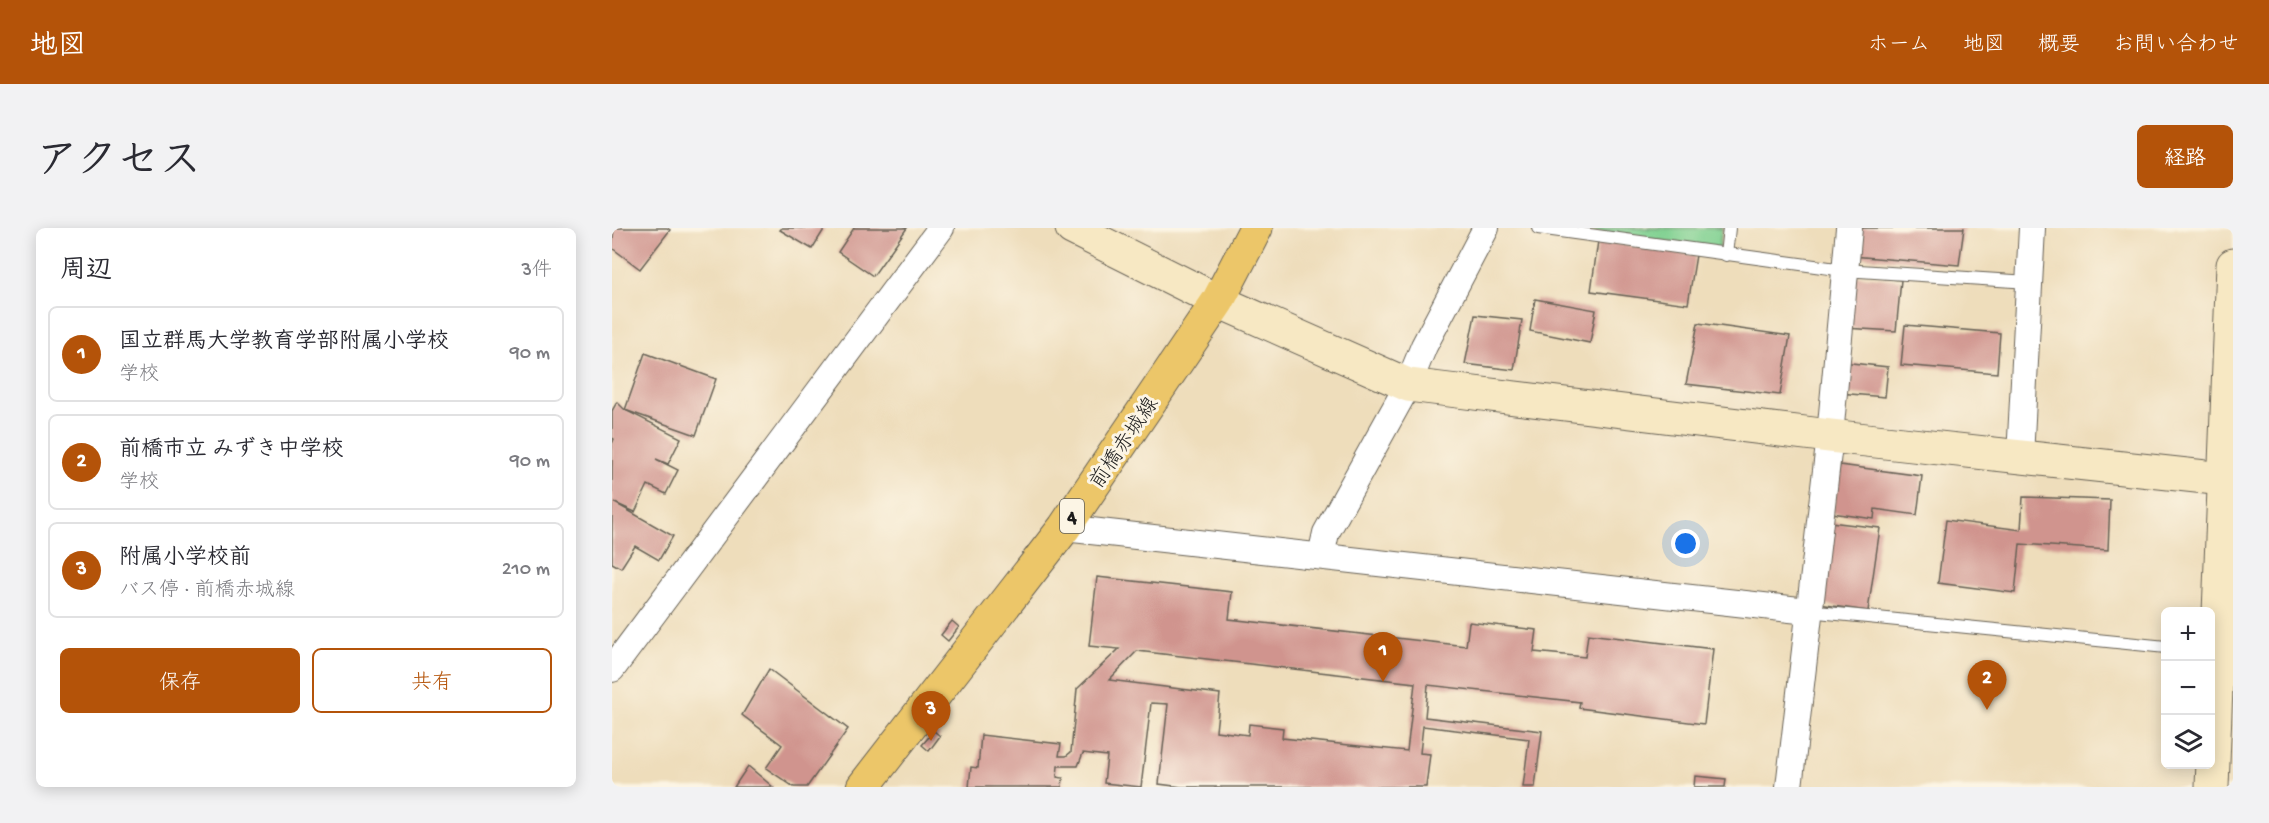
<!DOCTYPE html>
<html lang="ja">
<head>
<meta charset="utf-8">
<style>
  :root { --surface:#fff; --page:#f2f2f3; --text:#2b2b33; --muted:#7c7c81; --line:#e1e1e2; --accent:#b45309 }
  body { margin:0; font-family:"Gochi Hand","Klee One",sans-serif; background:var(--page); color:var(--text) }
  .controls { position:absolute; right:18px; bottom:18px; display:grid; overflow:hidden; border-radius:9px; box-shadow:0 3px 15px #0003 }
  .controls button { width:54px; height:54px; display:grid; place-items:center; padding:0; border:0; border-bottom:2px solid var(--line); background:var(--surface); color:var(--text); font:30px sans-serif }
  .you { position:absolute; left:1074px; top:316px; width:21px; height:21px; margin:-15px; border:4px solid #fff; border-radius:50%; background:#1a73e8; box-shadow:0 0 0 9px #1a73e833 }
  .badge { display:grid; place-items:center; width:39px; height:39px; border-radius:50%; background:var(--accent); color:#fff; font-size:20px; font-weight:700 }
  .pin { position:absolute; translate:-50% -50px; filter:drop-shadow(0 2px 3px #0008) }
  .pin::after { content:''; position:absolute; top:32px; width:21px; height:18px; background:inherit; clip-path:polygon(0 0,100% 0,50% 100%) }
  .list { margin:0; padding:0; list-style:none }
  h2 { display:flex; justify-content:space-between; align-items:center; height:78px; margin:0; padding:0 24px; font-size:26px }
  h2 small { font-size:20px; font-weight:400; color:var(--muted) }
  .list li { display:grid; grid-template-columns:39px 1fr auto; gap:18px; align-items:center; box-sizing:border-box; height:96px; margin:0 12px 12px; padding:0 12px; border:2px solid var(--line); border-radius:9px }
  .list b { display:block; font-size:22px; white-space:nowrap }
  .list p { margin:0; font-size:20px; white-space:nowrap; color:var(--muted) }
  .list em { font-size:20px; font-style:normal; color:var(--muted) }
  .actions { display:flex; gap:12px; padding:18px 24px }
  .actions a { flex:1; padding:14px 0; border:2px solid var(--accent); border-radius:9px; text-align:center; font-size:21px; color:var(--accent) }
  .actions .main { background:var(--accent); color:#fff }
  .icon { flex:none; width:33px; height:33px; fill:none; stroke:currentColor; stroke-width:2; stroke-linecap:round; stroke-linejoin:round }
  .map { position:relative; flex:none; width:1621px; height:559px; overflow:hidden; border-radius:9px }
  header { display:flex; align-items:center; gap:36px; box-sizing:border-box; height:84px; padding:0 30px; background:var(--accent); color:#fff }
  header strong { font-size:28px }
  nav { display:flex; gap:33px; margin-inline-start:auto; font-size:21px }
  .intro { display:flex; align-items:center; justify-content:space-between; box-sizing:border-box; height:144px; padding:0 36px }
  h1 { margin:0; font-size:42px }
  .button { padding:15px 27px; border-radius:9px; background:var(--accent); color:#fff; font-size:21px; font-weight:700 }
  main { display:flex; gap:36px; padding:0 36px }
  aside { flex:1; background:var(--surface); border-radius:9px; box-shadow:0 3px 15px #0003 }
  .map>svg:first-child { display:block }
  .green { fill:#81d192; stroke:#4e7657; stroke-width:1.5 }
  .building { fill:#d0948e; fill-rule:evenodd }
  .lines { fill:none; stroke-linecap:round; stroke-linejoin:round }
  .lane-casing { stroke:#666054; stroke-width:14 }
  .street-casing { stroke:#666054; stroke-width:28 }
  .secondary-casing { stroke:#666054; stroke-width:35 }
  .primary-casing { stroke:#666054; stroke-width:35 }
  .lane { stroke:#fff; stroke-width:12 }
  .street { stroke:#fff; stroke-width:26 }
  .secondary { stroke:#f7e8c3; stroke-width:33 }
  .primary { stroke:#ecc669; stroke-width:33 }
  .labels { text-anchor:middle; stroke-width:6; stroke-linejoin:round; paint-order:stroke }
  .shield { fill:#fcf5e5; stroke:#5f5d58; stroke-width:1.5 }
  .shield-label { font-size:20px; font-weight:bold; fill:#1c1c1c }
  .street-label { font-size:21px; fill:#1c1c1c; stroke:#fcf5e5 }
</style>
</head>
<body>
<header>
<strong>地図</strong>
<nav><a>ホーム</a><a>地図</a><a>概要</a><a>お問い合わせ</a></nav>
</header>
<div class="intro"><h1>アクセス</h1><a class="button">経路</a></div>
<main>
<aside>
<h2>周辺<small>3件</small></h2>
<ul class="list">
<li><span class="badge">1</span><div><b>国立群馬大学教育学部附属小学校</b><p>学校</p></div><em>90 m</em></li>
<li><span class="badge">2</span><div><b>前橋市立 みずき中学校</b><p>学校</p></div><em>90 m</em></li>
<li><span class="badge">3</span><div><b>附属小学校前</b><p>バス停 · 前橋赤城線</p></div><em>210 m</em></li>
</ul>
<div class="actions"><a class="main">保存</a><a>共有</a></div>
</aside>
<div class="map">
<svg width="1621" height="559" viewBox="0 0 1621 559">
  <rect width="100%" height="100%" fill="#fcf5e5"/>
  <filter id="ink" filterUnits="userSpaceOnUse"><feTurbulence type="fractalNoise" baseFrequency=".0167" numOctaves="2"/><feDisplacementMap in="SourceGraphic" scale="12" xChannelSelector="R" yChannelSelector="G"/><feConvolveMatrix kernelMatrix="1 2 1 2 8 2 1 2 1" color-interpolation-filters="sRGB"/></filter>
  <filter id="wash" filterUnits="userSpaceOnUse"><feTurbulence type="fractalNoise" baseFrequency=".008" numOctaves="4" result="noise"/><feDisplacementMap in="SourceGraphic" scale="24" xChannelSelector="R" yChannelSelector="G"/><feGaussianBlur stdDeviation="1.35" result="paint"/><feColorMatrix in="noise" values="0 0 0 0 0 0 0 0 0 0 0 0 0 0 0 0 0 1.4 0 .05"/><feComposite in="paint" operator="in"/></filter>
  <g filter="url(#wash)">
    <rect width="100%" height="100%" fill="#edb"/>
    <path class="green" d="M 960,0 L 1110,0 L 1107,22 Z"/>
    <g id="blocks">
      <g class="building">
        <path d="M 2,0 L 55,0 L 58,2 L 28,41 L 0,20 Z"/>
        <path d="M 170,0 L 213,0 L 200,21 L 168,2 Z"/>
        <path d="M 242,0 L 295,0 L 261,48 L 226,24 Z"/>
        <path d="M 1243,0 L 1352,0 L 1347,37 L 1240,28 Z"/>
        <path d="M 986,13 L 1084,27 L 1076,76 L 979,63 Z"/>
        <path d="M 1237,47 L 1289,52 L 1284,103 L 1232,100 Z"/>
        <path d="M 923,71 L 984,82 L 978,115 L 918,103 Z"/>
        <path d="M 863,87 L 910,92 L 902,142 L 853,136 Z"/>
        <path d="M 1086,95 L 1178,108 L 1168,167 L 1074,156 Z"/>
        <path d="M 1293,97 L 1388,105 L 1385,145 L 1289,137 Z"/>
        <path d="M 33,125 L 104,151 L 84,207 L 13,182 Z"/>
        <path d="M 1230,134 L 1276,139 L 1273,169 L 1227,165 Z"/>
        <path d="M 5,174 L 13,182 L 69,210 L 56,236 L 44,231 L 66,242 L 54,266 L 36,257 L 23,284 L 3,275 L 61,308 L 47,332 L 23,318 L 9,340 L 0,335 L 0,216 L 2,211 L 0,210 L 0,183 Z"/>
        <path d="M 1228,237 L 1310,248 L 1305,287 L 1263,281 L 1262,291 L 1220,285 Z"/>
        <path d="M 1411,269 L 1498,272 L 1496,322 L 1408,316 L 1403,365 L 1326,355 L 1334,292 L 1409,302 Z"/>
        <path d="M 1218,294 L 1268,300 L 1256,383 L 1207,376 Z"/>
        <path d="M 485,349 L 620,364 L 617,391 L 854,418 L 857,394 L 925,402 L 922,424 L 973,429 L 976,406 L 1101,421 L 1092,496 L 967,480 L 968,474 L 816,457 L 813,489 L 930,503 L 923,559 L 911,559 L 917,511 L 811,498 L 808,525 L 818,526 L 814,559 L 570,559 L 547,556 L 556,476 L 539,475 L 529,559 L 492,555 L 495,528 L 471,525 L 466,538 L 446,538 L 445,549 L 451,550 L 450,559 L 357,559 L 359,539 L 366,540 L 369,507 L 449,516 L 447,528 L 454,528 L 459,524 L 465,461 L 507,421 L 477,418 ZM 525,423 L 803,455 L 795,523 L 670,510 L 671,500 L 637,496 L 636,507 L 604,503 L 608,466 L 497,452 Z"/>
        <path d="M 340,393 L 347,399 L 336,413 L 329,407 Z"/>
        <path d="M 157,441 L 236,501 L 195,559 L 182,559 L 154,540 L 170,517 L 130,487 Z"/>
        <path d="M 322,503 L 328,508 L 317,523 L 310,517 Z"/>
        <path d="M 136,538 L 161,559 L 122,559 Z"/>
        <path d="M 1083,548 L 1114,551 L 1113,559 L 1082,559 Z"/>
      </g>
    </g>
  </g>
  <g filter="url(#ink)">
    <use href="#blocks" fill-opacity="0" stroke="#666054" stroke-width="1.5"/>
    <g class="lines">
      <defs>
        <g id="lane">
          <path d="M 926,0 L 1232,42 L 1417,54"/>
          <path d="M 1114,27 L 1117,0"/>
          <path d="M 1196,383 L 1554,419"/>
        </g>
        <g id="street">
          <path d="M 1408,229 L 1420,0"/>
          <path d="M 452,300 L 1196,383"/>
          <path d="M 709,328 L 714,305 L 796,157 L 812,118 L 874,0"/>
          <path d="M 0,441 L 329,0"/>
          <path d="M 1177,559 L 1218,208 L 1237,0"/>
        </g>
        <g id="secondary">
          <path d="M 460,0 L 606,73 L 796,157 L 1218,208 L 1621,252"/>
          <path d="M 1600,559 L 1621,37"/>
        </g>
        <path id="primary" d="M 251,559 L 452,300 L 606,73 L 644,0"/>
      </defs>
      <use href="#lane" class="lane-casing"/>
      <use href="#street" class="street-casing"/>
      <use href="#secondary" class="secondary-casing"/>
      <use href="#primary" class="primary-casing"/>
      <use href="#lane" class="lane"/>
      <use href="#street" class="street"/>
      <use href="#secondary" class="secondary"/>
      <use href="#primary" class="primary"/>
    </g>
  </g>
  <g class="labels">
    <rect class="shield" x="448" y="271" width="24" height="34" rx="4.5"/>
    <g class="shield-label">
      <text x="460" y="295">4</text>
    </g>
    <g class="street-label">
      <text transform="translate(511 214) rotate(-56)" y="7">前橋赤城線</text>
    </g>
  </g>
</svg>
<div class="controls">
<button>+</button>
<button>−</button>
<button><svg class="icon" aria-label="layers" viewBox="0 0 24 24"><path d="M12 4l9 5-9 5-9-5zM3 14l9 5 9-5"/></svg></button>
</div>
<div class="you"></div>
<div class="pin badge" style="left:771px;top:454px">1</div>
<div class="pin badge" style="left:1375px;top:482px">2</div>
<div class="pin badge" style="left:319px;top:513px">3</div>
</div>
</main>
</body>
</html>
